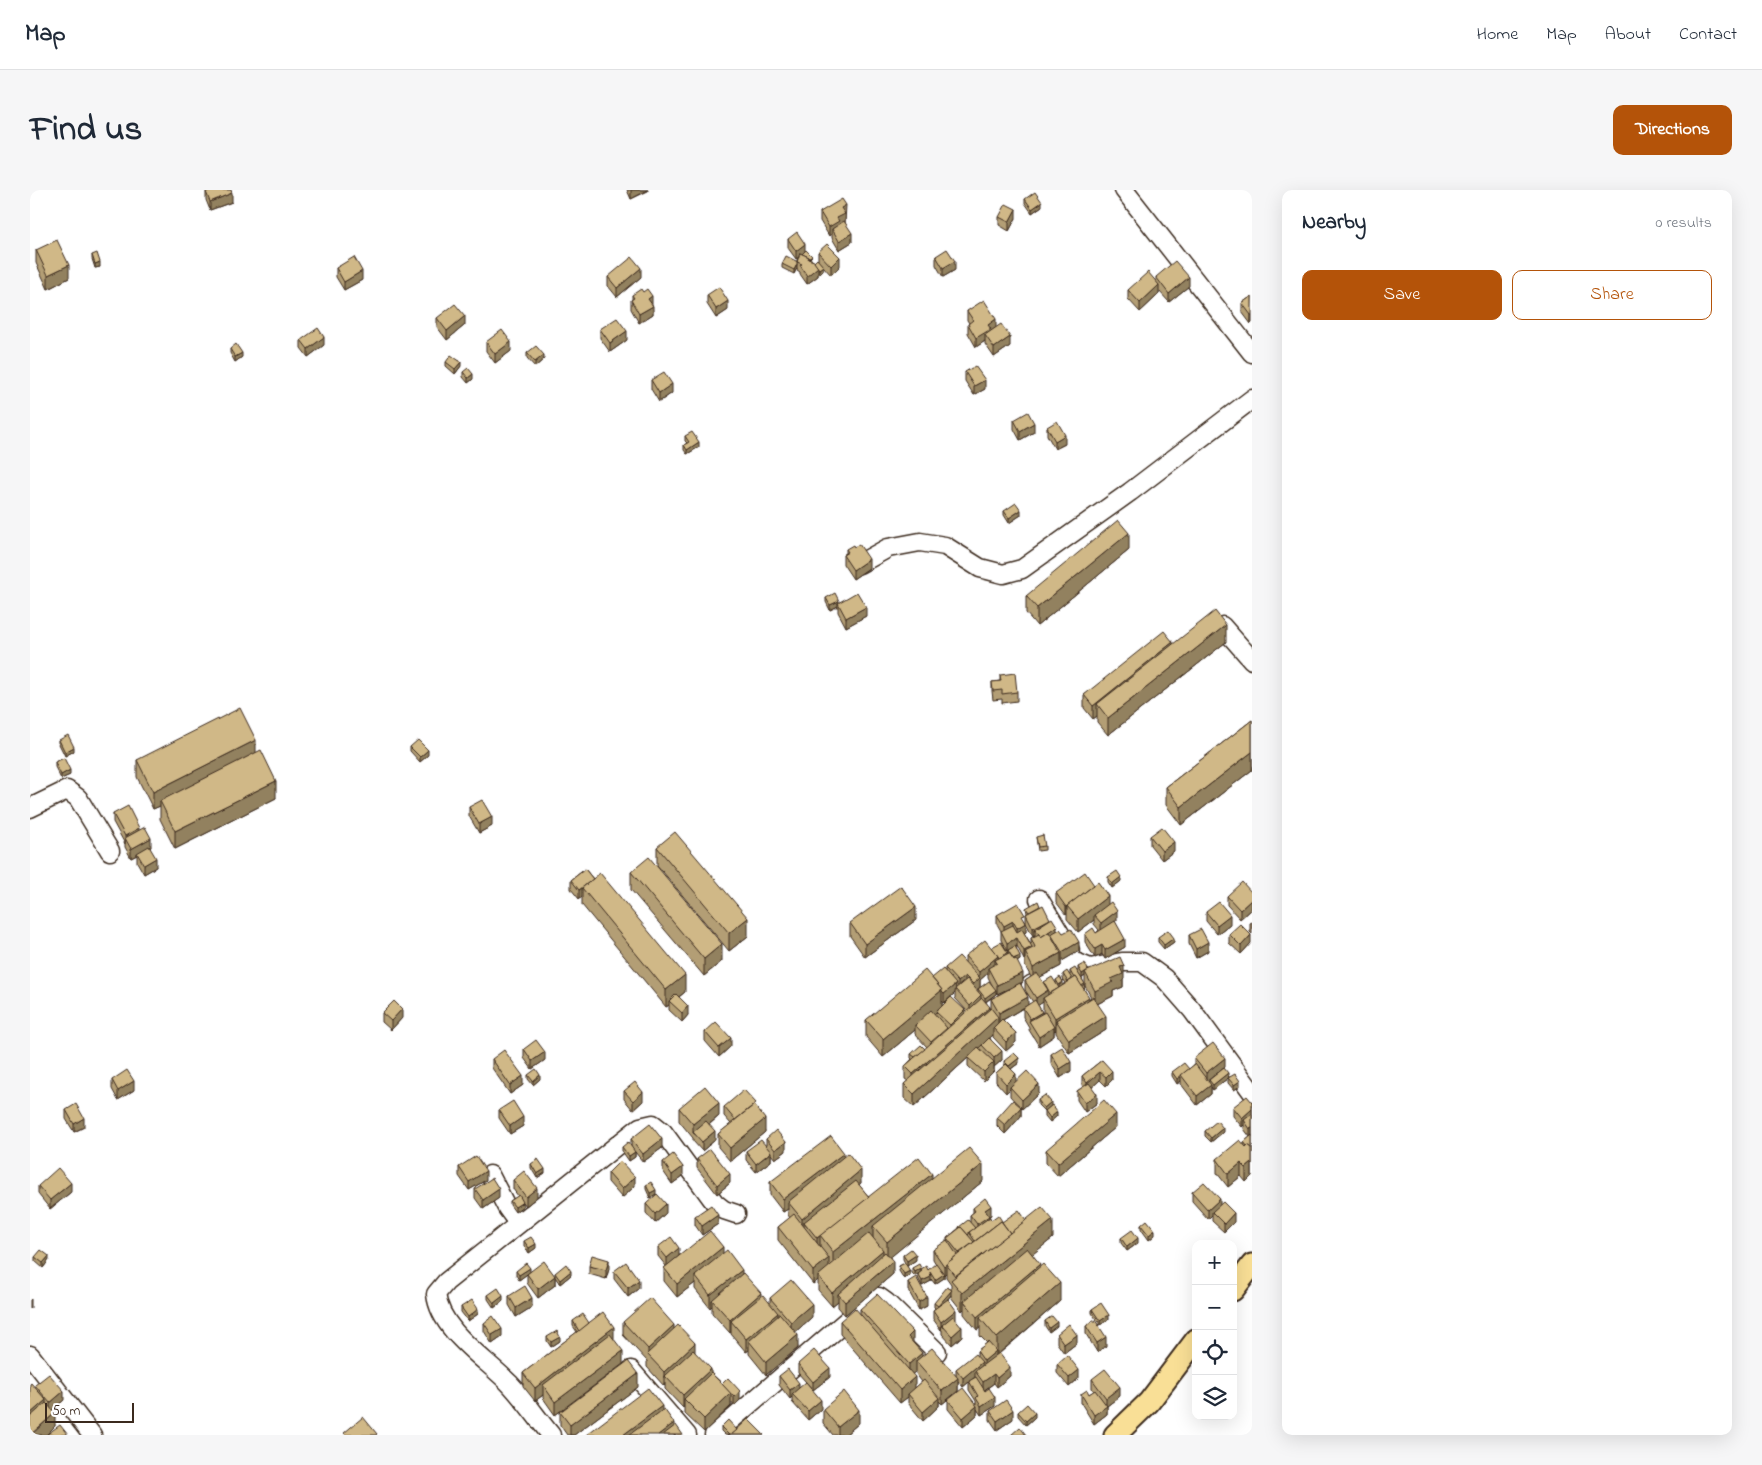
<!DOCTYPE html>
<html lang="en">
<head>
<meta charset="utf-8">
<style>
  :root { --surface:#fff; --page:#f6f6f7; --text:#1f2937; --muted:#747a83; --line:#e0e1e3; --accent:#b45309 }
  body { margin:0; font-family:"Indie Flower",sans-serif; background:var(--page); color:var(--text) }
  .controls { position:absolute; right:15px; bottom:15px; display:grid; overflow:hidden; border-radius:10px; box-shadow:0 5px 20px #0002 }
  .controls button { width:45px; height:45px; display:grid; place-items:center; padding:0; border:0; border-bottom:1px solid var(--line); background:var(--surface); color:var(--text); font:25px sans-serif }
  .scale { position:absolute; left:15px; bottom:12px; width:89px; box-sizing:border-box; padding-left:5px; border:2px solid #3b2a1e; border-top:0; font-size:14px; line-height:18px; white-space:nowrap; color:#3b2a1e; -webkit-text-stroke:4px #fff; paint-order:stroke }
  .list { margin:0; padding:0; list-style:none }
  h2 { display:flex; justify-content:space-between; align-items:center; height:65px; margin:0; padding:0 20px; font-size:21px }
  h2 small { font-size:16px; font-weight:400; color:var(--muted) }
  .actions { display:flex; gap:10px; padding:15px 20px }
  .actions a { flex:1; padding:11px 0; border:1px solid var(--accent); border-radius:10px; text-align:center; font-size:18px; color:var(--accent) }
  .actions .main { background:var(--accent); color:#fff }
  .icon { flex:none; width:28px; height:28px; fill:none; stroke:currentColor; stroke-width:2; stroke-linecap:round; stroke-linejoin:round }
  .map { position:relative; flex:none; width:1222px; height:1245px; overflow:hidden; border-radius:10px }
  header { display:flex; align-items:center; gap:30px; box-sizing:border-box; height:70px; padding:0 25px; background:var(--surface); border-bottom:1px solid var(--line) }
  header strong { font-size:24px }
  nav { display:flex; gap:28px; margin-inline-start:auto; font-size:18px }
  .intro { display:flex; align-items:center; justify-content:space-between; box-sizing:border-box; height:120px; padding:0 30px }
  h1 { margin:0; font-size:35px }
  .button { padding:12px 22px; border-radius:10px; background:var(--accent); color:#fff; font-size:18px; font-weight:700 }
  main { display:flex; gap:30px; padding:0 30px }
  aside { flex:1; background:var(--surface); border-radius:10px; box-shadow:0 5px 20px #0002 }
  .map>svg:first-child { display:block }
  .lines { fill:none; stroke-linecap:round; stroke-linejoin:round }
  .minor-casing { stroke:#3b2a1e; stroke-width:21 }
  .major-casing { stroke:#3b2a1e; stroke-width:25 }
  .minor { stroke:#fff; stroke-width:18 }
  .major { stroke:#f9df96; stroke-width:21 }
  .wall { fill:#b39e74; stroke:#3b2a1e; fill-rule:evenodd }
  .shaded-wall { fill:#92815e; stroke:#3b2a1e }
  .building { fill:#d0b887; stroke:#3b2a1e }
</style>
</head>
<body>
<header>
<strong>Map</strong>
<nav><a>Home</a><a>Map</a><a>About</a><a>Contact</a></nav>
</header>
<div class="intro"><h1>Find us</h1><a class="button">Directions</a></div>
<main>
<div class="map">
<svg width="1222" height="1245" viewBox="0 0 1222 1245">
  <rect width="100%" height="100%" fill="#fff"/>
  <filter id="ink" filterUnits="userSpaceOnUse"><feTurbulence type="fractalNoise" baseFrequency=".02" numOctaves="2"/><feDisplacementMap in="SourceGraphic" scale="10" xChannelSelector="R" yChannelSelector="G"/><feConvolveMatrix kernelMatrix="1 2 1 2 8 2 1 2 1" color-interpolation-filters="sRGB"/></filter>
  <g filter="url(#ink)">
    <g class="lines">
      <defs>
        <g id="minor">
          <path d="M 1094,0 L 1222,163"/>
          <path d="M 829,374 L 858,358 L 890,352 L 915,356 L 950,378 L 973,384 L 992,379 L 1100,302 L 1222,209"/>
          <path d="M 1192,436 L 1222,470"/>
          <path d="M 0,618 L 37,600 L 48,608 L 80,661"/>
          <path d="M 1009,709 L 1040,760"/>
          <path d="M 1001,795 L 1048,773 L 1060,778 L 1092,772 L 1112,772 L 1134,788 L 1162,820 L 1222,902"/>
          <path d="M 460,985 L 477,1018 L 488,1033"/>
          <path d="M 0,1165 L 62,1245"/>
          <path d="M 601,1180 L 657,1245"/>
          <path d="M 521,1245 C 507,1228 495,1210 480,1194 C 456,1169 410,1141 406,1104 L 416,1092 L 610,937 L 623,934 L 633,942 L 685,1013 L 694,1020 L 706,1024"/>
          <path d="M 684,1245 L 844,1107 L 849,1107 L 856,1112 L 907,1162"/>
        </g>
        <g id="major">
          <path d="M 1203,1100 L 1222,1075"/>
          <path d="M 1085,1245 L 1119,1212 L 1166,1150"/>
        </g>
      </defs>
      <use href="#minor" class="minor-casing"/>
      <use href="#major" class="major-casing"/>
      <use href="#minor" class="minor"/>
      <use href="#major" class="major"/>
    </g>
    <g class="wall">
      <path d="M 597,0 L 618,0 L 618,1 L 601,9 Z"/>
      <path d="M 176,2 L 202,12 L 180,20 L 176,10 Z"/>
      <path d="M 995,9 L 1012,16 L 1002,23 L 995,13 Z"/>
      <path d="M 790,22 L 816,24 L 815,24 L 815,32 L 822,52 L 809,60 L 802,48 L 802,44 L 799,46 L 790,31 Z"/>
      <path d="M 969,27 L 986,28 L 979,41 L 969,35 Z"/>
      <path d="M 758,49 L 775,61 L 782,70 L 784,72 L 788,70 L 788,62 L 810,76 L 801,85 L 793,76 L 793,80 L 789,84 L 788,83 L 788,86 L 777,94 L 770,84 L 770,82 L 767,80 L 767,78 L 764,84 L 752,78 L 752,74 L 767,71 L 768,68 L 766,69 L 758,58 Z"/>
      <path d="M 6,60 L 39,88 L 18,99 L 6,73 Z"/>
      <path d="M 62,65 L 70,77 L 65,78 L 62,69 Z"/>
      <path d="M 906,66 L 925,80 L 913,87 L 906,75 Z"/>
      <path d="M 306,78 L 332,90 L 314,100 L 306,87 Z"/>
      <path d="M 578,87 L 611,87 L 587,107 L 578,96 Z"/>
      <path d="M 1126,87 L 1159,96 L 1139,112 L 1129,101 L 1129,104 L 1110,122 L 1098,109 L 1098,100 L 1126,91 Z"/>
      <path d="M 602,105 L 622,114 L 623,124 L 609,133 L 601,119 L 601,110 L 602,109 Z"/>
      <path d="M 677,105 L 698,120 L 686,128 L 677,114 Z"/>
      <path d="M 1222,106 L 1221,134 L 1212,122 L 1212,113 Z"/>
      <path d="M 937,121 L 966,138 L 980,156 L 964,167 L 955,154 L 955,151 L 946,157 L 938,143 L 938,134 L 939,133 L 937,130 Z"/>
      <path d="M 407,128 L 435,135 L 417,150 L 407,137 Z"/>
      <path d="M 570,139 L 597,150 L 580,162 L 570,148 Z"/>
      <path d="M 271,150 L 294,155 L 278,167 L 271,158 Z"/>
      <path d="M 456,152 L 481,161 L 465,173 L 456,161 Z"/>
      <path d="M 200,159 L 212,167 L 205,172 L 200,163 Z"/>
      <path d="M 497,163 L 514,169 L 505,177 L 497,168 Z"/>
      <path d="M 416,172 L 431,176 L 425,184 L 416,176 Z"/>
      <path d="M 433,182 L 443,189 L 438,193 L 433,187 Z"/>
      <path d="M 935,182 L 955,199 L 944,205 L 935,191 Z"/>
      <path d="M 621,190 L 642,203 L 629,212 L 621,199 Z"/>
      <path d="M 984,230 L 1004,242 L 990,250 L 984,239 Z"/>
      <path d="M 1017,237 L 1035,254 L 1025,259 L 1017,245 Z"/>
      <path d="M 655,246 L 669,257 L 657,264 L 654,260 L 654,255 L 657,253 L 655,251 Z"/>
      <path d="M 974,321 L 991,325 L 979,333 L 974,325 Z"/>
      <path d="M 816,359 L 839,378 L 823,389 L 813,374 L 813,365 L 816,363 Z"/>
      <path d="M 1099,360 L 1007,436 L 996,423 L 996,406 Z"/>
      <path d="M 796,408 L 809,413 L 836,426 L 816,437 L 808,422 L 808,416 L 800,420 L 796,412 Z"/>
      <path d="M 1196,452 L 1078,545 L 1067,532 L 1067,526 L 1063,529 L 1054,518 L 1054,505 L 1143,454 Z"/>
      <path d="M 970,485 L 987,502 L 987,511 L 972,513 L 972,509 L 963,510 L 962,501 L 962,492 L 970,491 Z"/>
      <path d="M 1222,530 L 1222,580 L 1151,635 L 1136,615 L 1136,597 Z"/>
      <path d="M 29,550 L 44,561 L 35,566 L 29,554 Z"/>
      <path d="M 380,557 L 398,565 L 390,572 L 380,561 Z"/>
      <path d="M 226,563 L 246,608 L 145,659 L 130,629 L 130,616 L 123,619 L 107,587 L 107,570 Z"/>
      <path d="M 25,572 L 40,585 L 31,589 L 25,577 Z"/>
      <path d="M 439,617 L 462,636 L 449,643 L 439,626 Z"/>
      <path d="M 83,624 L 109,641 L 121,657 L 120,658 L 126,677 L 114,684 L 107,672 L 107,665 L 101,668 L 95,657 L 95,654 L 83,632 Z"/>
      <path d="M 1120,646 L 1144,661 L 1132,670 L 1120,655 Z"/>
      <path d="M 1006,647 L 1015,656 L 1015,660 L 1008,661 Z"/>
      <path d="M 627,657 L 718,746 L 699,761 L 627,675 Z"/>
      <path d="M 555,679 L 655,802 L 649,807 L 658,825 L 652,832 L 639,820 L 639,815 L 636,817 L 552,715 L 552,707 L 549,709 L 541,699 L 541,690 Z"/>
      <path d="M 601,682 L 692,771 L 674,786 L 601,700 Z"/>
      <path d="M 1078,687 L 1091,691 L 1082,698 L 1078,692 Z"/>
      <path d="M 1064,695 L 1078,714 L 1087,730 L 1085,731 L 1095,757 L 1075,769 L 1072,764 L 1065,768 L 1055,752 L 1055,744 L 1066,743 L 1069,740 L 1064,734 L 1064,730 L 1048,742 L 1037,729 L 1037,724 L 1036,725 L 1026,712 L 1026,703 Z"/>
      <path d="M 1222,703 L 1222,718 L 1210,729 L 1197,715 L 1197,706 Z"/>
      <path d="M 1010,716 L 1027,740 L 1033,743 L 1049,761 L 1032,771 L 1031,771 L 1031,776 L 1010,787 L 1014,794 L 1014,792 L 1026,793 L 1026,790 L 1033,795 L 1036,793 L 1033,789 L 1033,784 L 1040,785 L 1040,781 L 1048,781 L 1048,777 L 1094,789 L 1093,790 L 1093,797 L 1083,801 L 1083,806 L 1067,814 L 1076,840 L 1039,863 L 1026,843 L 1026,840 L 1025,841 L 1024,840 L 1024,846 L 1009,856 L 999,840 L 999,837 L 993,827 L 993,818 L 973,830 L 986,852 L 976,861 L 963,847 L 963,845 L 960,848 L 972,870 L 964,877 L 964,881 L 954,891 L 938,876 L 938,868 L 884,917 L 874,908 L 874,894 L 878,891 L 875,889 L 875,876 L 882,869 L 881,868 L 881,864 L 895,859 L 897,857 L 885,844 L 885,840 L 853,867 L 836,847 L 836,830 L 902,788 L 915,782 L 915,778 L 935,773 L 935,766 L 962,758 L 962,757 L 978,763 L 978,761 L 977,761 L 971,750 L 971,741 L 967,734 L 967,725 L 995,731 L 996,742 L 994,743 L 1001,754 L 1001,748 L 1005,745 L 1003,746 L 996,733 L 996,724 L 997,723 L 996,718 ZM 987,756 L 994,770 L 995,770 L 995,776 L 1001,787 L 995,791 L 995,800 L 1003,812 L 998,815 L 990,793 L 993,792 L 987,772 L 990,770 L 986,757 ZM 958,783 L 958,787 L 962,795 L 948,799 L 948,802 L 946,800 L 950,797 L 950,790 ZM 1055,786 L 1055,796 L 1061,807 L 1059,809 L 1054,799 L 1055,798 L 1052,788 ZM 982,797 L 961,809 L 961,818 L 960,819 L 956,812 L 966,804 L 966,802 L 967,804 ZM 925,803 L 925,808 L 937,821 L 935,823 L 912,817 L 912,811 L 914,813 ZM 1013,812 L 1013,823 L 1012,823 L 1008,815 Z"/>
      <path d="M 1176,722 L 1200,734 L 1187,744 L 1176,731 Z"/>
      <path d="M 886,730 L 835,767 L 820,746 L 820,733 Z"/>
      <path d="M 1222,732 L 1222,744 L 1220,742 L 1220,733 Z"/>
      <path d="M 1199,744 L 1221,753 L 1211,764 L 1199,753 Z"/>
      <path d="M 1159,745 L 1178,761 L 1166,768 L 1159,754 Z"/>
      <path d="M 1128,747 L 1144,752 L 1134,759 L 1128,752 Z"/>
      <path d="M 352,823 L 372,828 L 361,840 L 352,832 Z"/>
      <path d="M 675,842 L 701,856 L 689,867 L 675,851 Z"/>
      <path d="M 494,859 L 515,870 L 502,879 L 494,868 Z"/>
      <path d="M 1021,864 L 1041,881 L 1030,888 L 1021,873 Z"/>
      <path d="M 1164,868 L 1195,877 L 1177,890 L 1179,892 L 1179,890 L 1198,888 L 1183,900 L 1181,897 L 1181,904 L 1167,915 L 1151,894 L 1151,891 L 1147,894 L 1142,886 L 1142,882 L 1159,879 L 1164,875 Z"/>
      <path d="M 462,869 L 493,895 L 480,904 L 462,878 Z"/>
      <path d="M 1072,870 L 1082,890 L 1076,896 L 1070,890 L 1062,897 L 1067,913 L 1055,922 L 1047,910 L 1047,901 L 1053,897 L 1052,895 L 1052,886 Z"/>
      <path d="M 974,871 L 989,873 L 981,879 L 986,892 L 1009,903 L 992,919 L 991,918 L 991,926 L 975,944 L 967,936 L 967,928 L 988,915 L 980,906 L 980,899 L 976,903 L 966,892 L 966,883 L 974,876 Z"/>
      <path d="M 498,885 L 510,889 L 503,895 L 498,889 Z"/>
      <path d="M 1198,888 L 1210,896 L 1204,900 L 1198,893 Z"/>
      <path d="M 82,890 L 104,900 L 88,910 L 82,899 Z"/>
      <path d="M 594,901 L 613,911 L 603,920 L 594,909 Z"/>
      <path d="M 1008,910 L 1021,916 L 1027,926 L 1020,932 L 1015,926 L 1015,922 L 1008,915 Z"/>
      <path d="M 1222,912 L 1222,986 L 1216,992 L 1211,986 L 1198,997 L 1187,983 L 1187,969 L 1214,955 L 1214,952 L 1220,947 L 1214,939 L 1214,935 L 1212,937 L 1203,926 L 1203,917 Z"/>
      <path d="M 694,917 L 726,918 L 735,942 L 700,971 L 688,957 L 688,944 L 701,934 L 694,926 Z"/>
      <path d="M 649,918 L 689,926 L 679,935 L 685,950 L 672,961 L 663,951 L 663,948 L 649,931 Z"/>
      <path d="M 36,920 L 54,937 L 44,942 L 36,929 Z"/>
      <path d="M 469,920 L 493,936 L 480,944 L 469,928 Z"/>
      <path d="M 1086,937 L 1028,986 L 1016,973 L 1016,960 Z"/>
      <path d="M 1175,941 L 1193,942 L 1181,952 L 1175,946 Z"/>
      <path d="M 601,949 L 632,958 L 613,972 L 605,962 L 605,967 L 599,971 L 592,961 L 592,957 L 601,957 Z"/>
      <path d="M 736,949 L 756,961 L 745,969 L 741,964 L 741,971 L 726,982 L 716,970 L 716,961 L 736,955 Z"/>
      <path d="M 814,966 L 831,993 L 829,995 L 839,1007 L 902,988 L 953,991 L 860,1067 L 863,1084 L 815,1125 L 808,1117 L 808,1111 L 802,1116 L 788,1100 L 788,1090 L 783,1094 L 748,1050 L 748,1037 L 760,1028 L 758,1025 L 758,1019 L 753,1022 L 740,1005 L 740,992 Z"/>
      <path d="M 667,969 L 700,993 L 687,1004 L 667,978 Z"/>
      <path d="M 633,972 L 653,986 L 642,994 L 633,981 Z"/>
      <path d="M 501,974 L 515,983 L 507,988 L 501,978 Z"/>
      <path d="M 429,977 L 456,990 L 439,1000 L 429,986 Z"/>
      <path d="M 578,983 L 605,996 L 592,1008 L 578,992 Z"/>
      <path d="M 483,990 L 507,1007 L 496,1016 L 493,1012 L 493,1016 L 485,1022 L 480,1015 L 480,1011 L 488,1006 L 483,999 Z"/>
      <path d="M 616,995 L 626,1004 L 620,1008 L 616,999 Z"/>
      <path d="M 8,996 L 41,1002 L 20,1019 L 8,1004 Z"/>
      <path d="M 445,999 L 469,1008 L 453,1019 L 445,1008 Z"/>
      <path d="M 1162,1002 L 1190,1015 L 1204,1032 L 1194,1042 L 1182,1031 L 1182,1025 L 1178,1029 L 1162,1011 Z"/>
      <path d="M 616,1014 L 636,1023 L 625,1033 L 616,1023 Z"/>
      <path d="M 943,1018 L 961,1025 L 959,1026 L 959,1028 L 961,1030 L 972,1032 L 996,1030 L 1023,1048 L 1002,1064 L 1010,1076 L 1030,1111 L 969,1164 L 980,1186 L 967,1197 L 964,1193 L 955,1200 L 965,1216 L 951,1225 L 947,1219 L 947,1225 L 933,1237 L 918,1219 L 918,1210 L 946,1214 L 946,1211 L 939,1200 L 939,1192 L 933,1197 L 928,1191 L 928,1201 L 912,1214 L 909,1211 L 909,1216 L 893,1231 L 878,1213 L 878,1207 L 870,1213 L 810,1144 L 810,1131 L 830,1124 L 830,1119 L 883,1153 L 892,1166 L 926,1186 L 926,1179 L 947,1166 L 947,1161 L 957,1153 L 950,1146 L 950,1138 L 947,1140 L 934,1124 L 934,1119 L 932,1121 L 921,1107 L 921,1105 L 918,1109 L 932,1146 L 922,1155 L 912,1144 L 912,1140 L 911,1140 L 903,1129 L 903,1120 L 905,1118 L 904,1117 L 904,1113 L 921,1100 L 921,1094 L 916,1087 L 916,1083 L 914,1084 L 914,1088 L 905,1094 L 901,1089 L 901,1091 L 892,1096 L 888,1088 L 888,1084 L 885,1086 L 882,1083 L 882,1078 L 898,1080 L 906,1074 L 903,1069 L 903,1060 L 917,1051 L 917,1048 L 929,1038 L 929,1037 L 940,1033 L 940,1025 L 943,1023 ZM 886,1181 L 886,1184 L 892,1192 L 885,1198 L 882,1184 Z"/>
      <path d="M 665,1026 L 688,1034 L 672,1045 L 665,1035 Z"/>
      <path d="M 1111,1035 L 1125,1045 L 1119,1050 L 1111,1039 Z"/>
      <path d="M 1091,1048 L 1108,1053 L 1097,1061 L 1091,1053 Z"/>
      <path d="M 494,1051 L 506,1058 L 499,1063 L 494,1056 Z"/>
      <path d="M 628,1057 L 649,1065 L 693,1064 L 712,1084 L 731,1107 L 740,1113 L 740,1108 L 782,1127 L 765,1142 L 768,1158 L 736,1185 L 719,1164 L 719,1160 L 716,1162 L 701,1144 L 701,1142 L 700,1143 L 682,1123 L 682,1116 L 680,1118 L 665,1099 L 665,1093 L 647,1107 L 634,1091 L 634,1078 L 636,1076 L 628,1066 Z"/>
      <path d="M 873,1065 L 886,1070 L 877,1076 L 880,1085 L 874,1089 L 869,1081 L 869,1076 L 875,1073 L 873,1069 Z"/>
      <path d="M 5,1067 L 19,1070 L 13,1078 L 5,1071 Z"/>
      <path d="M 559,1076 L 579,1079 L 576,1089 L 559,1084 Z"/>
      <path d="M 486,1081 L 500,1082 L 525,1086 L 525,1083 L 541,1085 L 530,1094 L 525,1087 L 525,1095 L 508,1108 L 497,1093 L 497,1084 L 489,1090 L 486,1085 Z"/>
      <path d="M 584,1081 L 609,1098 L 598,1107 L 584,1089 Z"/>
      <path d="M 878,1092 L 897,1116 L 889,1120 L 878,1100 Z"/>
      <path d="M 458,1105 L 473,1111 L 464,1118 L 458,1109 Z"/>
      <path d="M 479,1106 L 502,1117 L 486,1127 L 479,1115 Z"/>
      <path d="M 431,1117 L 448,1124 L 438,1131 L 431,1122 Z"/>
      <path d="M 1062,1119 L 1079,1129 L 1070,1135 L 1062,1123 Z"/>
      <path d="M 543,1131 L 559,1133 L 584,1149 L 593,1174 L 525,1225 L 513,1208 L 513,1205 L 505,1211 L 493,1196 L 493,1183 L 547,1142 L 543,1136 Z"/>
      <path d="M 1015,1131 L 1027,1136 L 1019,1142 L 1015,1136 Z"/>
      <path d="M 593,1132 L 644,1138 L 665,1163 L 681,1183 L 710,1210 L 704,1216 L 701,1212 L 701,1216 L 674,1242 L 654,1223 L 654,1217 L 653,1218 L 635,1199 L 635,1195 L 634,1196 L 617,1177 L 617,1171 L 593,1145 Z"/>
      <path d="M 454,1133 L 472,1147 L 462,1154 L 454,1141 Z"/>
      <path d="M 1056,1136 L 1076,1156 L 1067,1162 L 1056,1144 Z"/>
      <path d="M 1027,1144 L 1047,1153 L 1034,1163 L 1027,1153 Z"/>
      <path d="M 517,1147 L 530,1151 L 521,1157 L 517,1151 Z"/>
      <path d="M 768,1174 L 800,1187 L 783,1200 L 768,1183 Z"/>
      <path d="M 1027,1174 L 1049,1188 L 1039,1197 L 1027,1183 Z"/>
      <path d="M 749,1186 L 769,1198 L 791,1219 L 778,1230 L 762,1212 L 762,1207 L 760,1209 L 749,1195 Z"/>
      <path d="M 1062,1189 L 1090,1206 L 1077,1216 L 1077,1224 L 1064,1234 L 1051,1213 L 1051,1204 L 1059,1204 L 1064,1201 L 1062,1198 Z"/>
      <path d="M 5,1195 L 34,1210 L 22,1220 L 25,1236 L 16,1245 Z"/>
      <path d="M 608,1197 L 544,1245 L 537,1245 L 530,1235 L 530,1222 Z"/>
      <path d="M 793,1219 L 829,1233 L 815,1245 L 803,1245 L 793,1233 Z"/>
      <path d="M 960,1221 L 983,1229 L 967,1240 L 960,1230 Z"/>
      <path d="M 988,1222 L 1005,1227 L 996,1235 L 988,1226 Z"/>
      <path d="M 691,1237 L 707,1240 L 734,1245 L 695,1245 L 691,1241 Z"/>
    </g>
    <g class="shaded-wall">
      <path d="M 601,0 L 618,0 L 601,9 Z"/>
      <path d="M 202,3 L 202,12 L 180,20 L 180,12 Z"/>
      <path d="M 1012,12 L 1012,16 L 1002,23 L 1002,19 Z"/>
      <path d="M 816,15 L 815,33 L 802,39 L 802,44 L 799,46 L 799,37 L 807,28 L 811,18 Z"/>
      <path d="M 986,19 L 986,28 L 979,41 L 979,32 Z"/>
      <path d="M 822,43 L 822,52 L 809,60 L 809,51 Z"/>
      <path d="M 775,54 L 775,63 L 766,69 L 766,61 Z"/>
      <path d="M 810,67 L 810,76 L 801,85 L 801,76 Z"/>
      <path d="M 925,71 L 925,80 L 913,87 L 913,78 Z"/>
      <path d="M 70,72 L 70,77 L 65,78 L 65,74 Z"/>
      <path d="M 767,74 L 767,78 L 764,84 L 764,80 Z"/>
      <path d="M 39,75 L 39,88 L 18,99 L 18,85 Z"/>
      <path d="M 793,76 L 793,80 L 789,84 L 789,79 Z"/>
      <path d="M 788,77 L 788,86 L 777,94 L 777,86 Z"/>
      <path d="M 611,78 L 611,87 L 587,107 L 587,98 Z"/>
      <path d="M 332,81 L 332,90 L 314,100 L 314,92 Z"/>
      <path d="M 1159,87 L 1159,96 L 1139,112 L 1139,104 Z"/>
      <path d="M 1129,95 L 1129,104 L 1110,122 L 1110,113 Z"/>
      <path d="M 622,106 L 622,115 L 618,109 Z"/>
      <path d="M 698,111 L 698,120 L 686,128 L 686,119 Z"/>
      <path d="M 623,116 L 623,124 L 609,133 L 609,124 Z"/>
      <path d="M 1221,125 L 1222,125 L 1222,133 L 1221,134 Z"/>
      <path d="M 435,126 L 435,135 L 417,150 L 417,141 Z"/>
      <path d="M 966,129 L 966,138 L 955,145 L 955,151 L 946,157 L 946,148 L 958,135 Z"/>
      <path d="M 597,141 L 597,150 L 580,162 L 580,153 Z"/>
      <path d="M 294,147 L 294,155 L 278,167 L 278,159 Z"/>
      <path d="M 980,147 L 980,156 L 964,167 L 964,158 Z"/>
      <path d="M 481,152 L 481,161 L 465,173 L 465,164 Z"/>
      <path d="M 212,163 L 212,167 L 205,172 L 205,167 Z"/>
      <path d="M 514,165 L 514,169 L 505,177 L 505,172 Z"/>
      <path d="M 431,172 L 431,176 L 425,184 L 425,179 Z"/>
      <path d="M 443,184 L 443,189 L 438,193 L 438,188 Z"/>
      <path d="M 955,190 L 955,199 L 944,205 L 944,196 Z"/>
      <path d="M 642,194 L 642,203 L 629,212 L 629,203 Z"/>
      <path d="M 1004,233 L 1004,242 L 990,250 L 990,241 Z"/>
      <path d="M 1035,245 L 1035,254 L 1025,259 L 1025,251 Z"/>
      <path d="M 669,252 L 669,257 L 657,264 L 657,260 Z"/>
      <path d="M 991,320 L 991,325 L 979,333 L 979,328 Z"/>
      <path d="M 1099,343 L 1099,360 L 1007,436 L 1007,418 Z"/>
      <path d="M 839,369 L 839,378 L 823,389 L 823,380 Z"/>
      <path d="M 809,411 L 809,415 L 808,413 L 808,416 L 800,420 L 800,415 Z"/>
      <path d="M 836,417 L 836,426 L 816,437 L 816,428 Z"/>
      <path d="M 1196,435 L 1196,452 L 1078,545 L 1078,528 Z"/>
      <path d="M 1143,452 L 1143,465 L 1067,514 L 1067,526 L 1063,529 L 1063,516 Z"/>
      <path d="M 226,550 L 226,568 L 130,611 L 130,616 L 123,619 L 123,602 Z"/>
      <path d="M 44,557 L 44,561 L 35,566 L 35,562 Z"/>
      <path d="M 398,560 L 398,565 L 390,572 L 390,567 Z"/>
      <path d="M 1222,562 L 1222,580 L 1151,635 L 1151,617 Z"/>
      <path d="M 40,580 L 40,585 L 31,589 L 31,585 Z"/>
      <path d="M 246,591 L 246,608 L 145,659 L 145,641 Z"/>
      <path d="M 462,627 L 462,636 L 449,643 L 449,634 Z"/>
      <path d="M 109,638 L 109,647 L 95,648 L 95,654 L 95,646 Z"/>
      <path d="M 121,648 L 121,657 L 108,664 L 107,663 L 107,665 L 101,668 L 101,659 Z"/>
      <path d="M 1144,652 L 1144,661 L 1132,670 L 1132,661 Z"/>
      <path d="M 126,668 L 126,677 L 114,684 L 114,675 Z"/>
      <path d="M 1091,687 L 1091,691 L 1082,698 L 1082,694 Z"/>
      <path d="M 552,698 L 552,707 L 549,709 L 549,700 Z"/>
      <path d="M 1078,706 L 1078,719 L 1064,725 L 1064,730 L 1048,742 L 1048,729 Z"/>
      <path d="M 1222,709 L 1222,718 L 1210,729 L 1210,720 Z"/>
      <path d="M 1037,716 L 1037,724 L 1036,725 L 1036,717 Z"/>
      <path d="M 886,717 L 886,730 L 835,767 L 835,754 Z"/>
      <path d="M 1087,721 L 1087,730 L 1071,742 L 1071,733 Z"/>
      <path d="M 1200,725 L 1200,734 L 1187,744 L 1187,735 Z"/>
      <path d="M 718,728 L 718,746 L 699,761 L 699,743 Z"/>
      <path d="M 1020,729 L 1020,738 L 1005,739 L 1005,745 L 1003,746 L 1003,738 Z"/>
      <path d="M 983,731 L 983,740 L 974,745 L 974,736 Z"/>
      <path d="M 996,733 L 996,742 L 987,747 L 987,738 Z"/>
      <path d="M 1027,736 L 1027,745 L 1010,747 Z"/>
      <path d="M 1221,745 L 1221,753 L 1211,764 L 1211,756 Z"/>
      <path d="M 987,748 L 987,756 L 977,761 L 977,753 Z"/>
      <path d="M 1144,748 L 1144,752 L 1134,759 L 1134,755 Z"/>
      <path d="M 1095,749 L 1095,757 L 1075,769 L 1075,760 Z"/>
      <path d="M 1049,752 L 1049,761 L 1032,771 L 1032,762 Z"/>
      <path d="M 1178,752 L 1178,761 L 1166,768 L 1166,759 Z"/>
      <path d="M 692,754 L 692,771 L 674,786 L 674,769 Z"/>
      <path d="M 1072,755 L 1072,764 L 1065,768 L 1065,759 Z"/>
      <path d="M 1002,757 L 1002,766 L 995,762 L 995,770 L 994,770 L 994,761 Z"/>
      <path d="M 1031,763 L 1031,776 L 1003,791 L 1003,778 Z"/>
      <path d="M 968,766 L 968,775 L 965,770 L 965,777 L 958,778 L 958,783 L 950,790 L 950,797 L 943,803 L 943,794 L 949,789 L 949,782 Z"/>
      <path d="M 990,766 L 990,770 L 983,774 L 983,769 Z"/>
      <path d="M 1094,776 L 1094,789 L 1093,790 L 1093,797 L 1083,801 L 1083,806 L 1065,815 L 1065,801 L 1081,789 L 1090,777 Z"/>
      <path d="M 1055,782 L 1055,786 L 1052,788 L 1052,784 Z"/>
      <path d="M 993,783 L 993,792 L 967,804 L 967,795 Z"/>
      <path d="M 655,785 L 655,802 L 641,813 L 639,811 L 639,815 L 636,817 L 636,800 Z"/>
      <path d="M 935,786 L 935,794 L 928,801 L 928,792 Z"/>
      <path d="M 1033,792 L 1033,796 L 1029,799 L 1029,795 Z"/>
      <path d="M 926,794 L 925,803 L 914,813 L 914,804 Z"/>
      <path d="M 912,800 L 912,817 L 888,838 L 885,835 L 885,840 L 853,867 L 853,849 Z"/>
      <path d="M 966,800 L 966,804 L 955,812 L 955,808 Z"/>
      <path d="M 1018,800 L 1018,809 L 1013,808 L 1013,812 L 1006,817 L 1006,808 Z"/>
      <path d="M 951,805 L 951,814 L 940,824 L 940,816 Z"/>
      <path d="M 998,807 L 998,815 L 969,832 L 969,823 Z"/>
      <path d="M 1059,807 L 1059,820 L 1026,830 L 1026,840 L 1025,841 L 1025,828 Z"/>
      <path d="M 658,816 L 658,825 L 652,832 L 652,823 Z"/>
      <path d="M 960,817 L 960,830 L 883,898 L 883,884 Z"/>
      <path d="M 372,819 L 372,828 L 361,840 L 361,831 Z"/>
      <path d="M 935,820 L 935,829 L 920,844 L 920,835 Z"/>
      <path d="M 1012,822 L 1012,830 L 1000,833 L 1000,829 Z"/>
      <path d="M 1076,826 L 1076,840 L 1039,863 L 1039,850 Z"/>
      <path d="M 968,827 L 968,840 L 963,838 L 963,845 L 884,917 L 884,904 Z"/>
      <path d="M 1024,837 L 1024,846 L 1009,856 L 1009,847 Z"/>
      <path d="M 986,843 L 986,852 L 976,861 L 976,852 Z"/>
      <path d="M 701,848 L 701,856 L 689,867 L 689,858 Z"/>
      <path d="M 972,861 L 972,870 L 964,877 L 964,868 Z"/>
      <path d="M 515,862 L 515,870 L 502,879 L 502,871 Z"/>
      <path d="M 989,868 L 989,873 L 978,881 L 978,877 Z"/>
      <path d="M 1195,868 L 1195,877 L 1176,892 L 1176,883 Z"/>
      <path d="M 964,872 L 964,881 L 954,891 L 954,882 Z"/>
      <path d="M 1041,872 L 1041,881 L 1030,888 L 1030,879 Z"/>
      <path d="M 1082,881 L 1082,890 L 1076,896 L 1076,887 Z"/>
      <path d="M 1070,882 L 1070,890 L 1057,902 L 1057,893 Z"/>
      <path d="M 1198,883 L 1198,888 L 1183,900 L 1183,895 Z"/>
      <path d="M 986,884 L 986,893 L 980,897 L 980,899 L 976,903 L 976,894 Z"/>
      <path d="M 510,885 L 510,889 L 503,895 L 503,891 Z"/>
      <path d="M 493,886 L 493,895 L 480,904 L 480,895 Z"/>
      <path d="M 1151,887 L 1151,891 L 1147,894 L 1147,889 Z"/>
      <path d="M 104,891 L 104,900 L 88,910 L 88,901 Z"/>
      <path d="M 1210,891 L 1210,896 L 1204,900 L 1204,895 Z"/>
      <path d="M 1009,894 L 1009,903 L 992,919 L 992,910 Z"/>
      <path d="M 1181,895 L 1181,904 L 1167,915 L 1167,906 Z"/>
      <path d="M 613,902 L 613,911 L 603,920 L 603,911 Z"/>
      <path d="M 1067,904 L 1067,913 L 1055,922 L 1055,913 Z"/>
      <path d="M 1021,912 L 1021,916 L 1014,922 L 1014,918 Z"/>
      <path d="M 689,913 L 689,926 L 666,945 L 663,943 L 663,934 Z"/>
      <path d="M 991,917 L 991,926 L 975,944 L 975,935 Z"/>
      <path d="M 1222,919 L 1222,928 L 1214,930 L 1214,935 L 1212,937 L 1212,928 Z"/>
      <path d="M 1027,922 L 1027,926 L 1020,932 L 1020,928 Z"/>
      <path d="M 1086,924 L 1086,937 L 1028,986 L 1028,973 Z"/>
      <path d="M 493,927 L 493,936 L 480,944 L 480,936 Z"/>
      <path d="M 54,928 L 54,937 L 44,942 L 44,934 Z"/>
      <path d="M 735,929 L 735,942 L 700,971 L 700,958 Z"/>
      <path d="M 1193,938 L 1193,942 L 1181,952 L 1181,948 Z"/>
      <path d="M 1222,938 L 1222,947 L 1220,948 L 1220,939 Z"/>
      <path d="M 685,941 L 685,950 L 672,961 L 672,952 Z"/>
      <path d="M 632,949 L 632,958 L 613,972 L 613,964 Z"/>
      <path d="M 756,952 L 756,961 L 745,969 L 745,960 Z"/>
      <path d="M 605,962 L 605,967 L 599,971 L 599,966 Z"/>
      <path d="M 741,962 L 741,971 L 726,982 L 726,974 Z"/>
      <path d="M 814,963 L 814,976 L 758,1012 L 758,1019 L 753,1022 L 753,1009 Z"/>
      <path d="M 1211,973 L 1211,986 L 1198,997 L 1198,984 Z"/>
      <path d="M 1222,973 L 1222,986 L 1216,992 L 1216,978 Z"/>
      <path d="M 953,974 L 953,991 L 857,1070 L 857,1052 Z"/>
      <path d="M 653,977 L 653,986 L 642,994 L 642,985 Z"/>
      <path d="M 515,979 L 515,983 L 507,988 L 507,984 Z"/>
      <path d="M 831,980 L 831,993 L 778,1037 L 774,1032 L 774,1040 L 772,1042 L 772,1029 Z"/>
      <path d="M 456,981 L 456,990 L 439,1000 L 439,992 Z"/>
      <path d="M 700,984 L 700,993 L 687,1004 L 687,995 Z"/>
      <path d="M 902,984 L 902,1001 L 843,1036 L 843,1048 L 803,1079 L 803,1062 Z"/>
      <path d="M 605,987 L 605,996 L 592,1008 L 592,999 Z"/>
      <path d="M 41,993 L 41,1002 L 20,1019 L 20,1010 Z"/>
      <path d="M 507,998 L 507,1007 L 496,1016 L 496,1007 Z"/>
      <path d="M 469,999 L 469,1008 L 453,1019 L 453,1010 Z"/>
      <path d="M 626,1000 L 626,1004 L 620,1008 L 620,1003 Z"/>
      <path d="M 1190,1009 L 1190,1018 L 1182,1022 L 1182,1025 L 1178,1029 L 1178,1020 Z"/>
      <path d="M 493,1012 L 493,1016 L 485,1022 L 485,1017 Z"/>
      <path d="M 636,1014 L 636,1023 L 625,1033 L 625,1024 Z"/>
      <path d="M 961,1016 L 961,1025 L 959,1026 L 959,1035 L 947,1043 L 947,1034 L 955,1020 Z"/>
      <path d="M 1204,1023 L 1204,1032 L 1194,1042 L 1194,1034 Z"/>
      <path d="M 688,1025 L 688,1034 L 672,1045 L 672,1036 Z"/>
      <path d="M 1023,1030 L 1023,1048 L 938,1116 L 934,1111 L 934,1119 L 932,1121 L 932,1103 Z"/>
      <path d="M 1125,1040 L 1125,1045 L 1119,1050 L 1119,1045 Z"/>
      <path d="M 790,1046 L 790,1059 L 787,1062 L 787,1048 Z"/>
      <path d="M 1108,1048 L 1108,1053 L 1097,1061 L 1097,1057 Z"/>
      <path d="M 506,1054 L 506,1058 L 499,1063 L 499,1058 Z"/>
      <path d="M 693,1057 L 693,1070 L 665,1086 L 665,1093 L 647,1107 L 647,1094 Z"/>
      <path d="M 649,1058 L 649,1066 L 637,1077 L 637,1068 Z"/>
      <path d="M 853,1060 L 853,1073 L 808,1104 L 808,1111 L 802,1116 L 802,1103 Z"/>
      <path d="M 886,1065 L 886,1070 L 877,1076 L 877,1071 Z"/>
      <path d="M 19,1066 L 19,1070 L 13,1078 L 13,1073 Z"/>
      <path d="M 799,1068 L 799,1081 L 788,1086 L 788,1090 L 783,1094 L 783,1081 Z"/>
      <path d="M 579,1070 L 579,1079 L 576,1089 L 576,1080 Z"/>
      <path d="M 863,1071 L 863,1084 L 815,1125 L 815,1112 Z"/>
      <path d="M 916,1074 L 916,1083 L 914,1085 L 914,1076 Z"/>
      <path d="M 1010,1074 L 1010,1087 L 950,1128 L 950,1138 L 947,1140 L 947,1127 Z"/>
      <path d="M 500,1078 L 500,1082 L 489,1090 L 489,1085 Z"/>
      <path d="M 891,1078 L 891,1082 L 885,1086 L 885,1082 Z"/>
      <path d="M 712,1080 L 712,1093 L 682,1110 L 682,1116 L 680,1118 L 680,1105 Z"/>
      <path d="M 541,1081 L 541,1085 L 530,1094 L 530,1090 Z"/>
      <path d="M 880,1081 L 880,1085 L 874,1089 L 874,1084 Z"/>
      <path d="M 914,1084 L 914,1088 L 905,1094 L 905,1090 Z"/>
      <path d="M 525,1086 L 525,1095 L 508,1108 L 508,1099 Z"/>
      <path d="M 901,1087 L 901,1091 L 892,1096 L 892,1091 Z"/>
      <path d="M 609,1090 L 609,1098 L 598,1107 L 598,1098 Z"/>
      <path d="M 1030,1093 L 1030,1111 L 967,1165 L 967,1148 Z"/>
      <path d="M 921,1101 L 921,1105 L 908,1121 L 908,1116 Z"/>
      <path d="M 731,1103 L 731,1117 L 701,1131 L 701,1142 L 700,1143 L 700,1130 Z"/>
      <path d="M 473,1106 L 473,1111 L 464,1118 L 464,1113 Z"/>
      <path d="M 897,1107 L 897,1116 L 889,1120 L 889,1112 Z"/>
      <path d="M 502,1108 L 502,1117 L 486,1127 L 486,1118 Z"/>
      <path d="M 1,1109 L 1,1118 L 0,1119 L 0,1110 Z"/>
      <path d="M 782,1114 L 782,1127 L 761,1146 L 761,1132 Z"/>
      <path d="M 448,1119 L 448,1124 L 438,1131 L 438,1127 Z"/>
      <path d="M 926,1120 L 926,1129 L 914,1138 L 912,1135 L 911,1140 L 911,1132 Z"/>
      <path d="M 748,1123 L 748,1136 L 719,1151 L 719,1160 L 716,1162 L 716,1149 Z"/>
      <path d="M 1079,1125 L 1079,1129 L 1070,1135 L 1070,1131 Z"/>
      <path d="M 1027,1132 L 1027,1136 L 1019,1142 L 1019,1138 Z"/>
      <path d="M 644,1135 L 644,1148 L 618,1165 L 618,1159 Z"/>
      <path d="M 584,1137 L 584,1150 L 513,1195 L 513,1205 L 505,1211 L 505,1198 Z"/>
      <path d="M 932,1137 L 932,1146 L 922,1155 L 922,1146 Z"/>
      <path d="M 472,1139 L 472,1147 L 462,1154 L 462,1145 Z"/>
      <path d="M 883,1142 L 883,1155 L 878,1147 Z"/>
      <path d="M 768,1145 L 768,1158 L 736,1185 L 736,1172 Z"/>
      <path d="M 1047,1145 L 1047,1153 L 1034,1163 L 1034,1154 Z"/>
      <path d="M 530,1147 L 530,1151 L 521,1157 L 521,1152 Z"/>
      <path d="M 1076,1147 L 1076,1156 L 1067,1162 L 1067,1153 Z"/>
      <path d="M 665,1153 L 665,1166 L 635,1186 L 635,1195 L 634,1196 L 634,1182 Z"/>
      <path d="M 593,1161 L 593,1174 L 525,1225 L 525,1212 Z"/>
      <path d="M 966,1161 L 966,1170 L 954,1180 L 954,1171 Z"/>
      <path d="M 892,1163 L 892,1176 L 886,1171 L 886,1181 L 879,1187 L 879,1174 Z"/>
      <path d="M 952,1172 L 952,1181 L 945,1181 L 945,1187 L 933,1197 L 933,1188 Z"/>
      <path d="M 980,1177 L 980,1186 L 967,1197 L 967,1188 Z"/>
      <path d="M 800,1178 L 800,1187 L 783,1200 L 783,1192 Z"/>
      <path d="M 681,1179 L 681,1192 L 654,1209 L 654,1217 L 653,1218 L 653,1205 Z"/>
      <path d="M 1049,1180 L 1049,1188 L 1039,1197 L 1039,1188 Z"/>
      <path d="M 608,1184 L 608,1197 L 544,1245 L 540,1245 L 540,1235 Z"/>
      <path d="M 964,1184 L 964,1193 L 953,1201 L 953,1192 Z"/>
      <path d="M 885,1187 L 885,1201 L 878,1204 L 878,1207 L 870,1213 L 870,1200 Z"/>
      <path d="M 928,1188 L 928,1201 L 912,1214 L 912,1201 Z"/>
      <path d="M 769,1193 L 769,1202 L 762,1204 L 762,1207 L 760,1209 L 760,1200 Z"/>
      <path d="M 1090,1197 L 1090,1206 L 1077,1216 L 1077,1224 L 1064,1234 L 1064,1225 L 1076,1216 L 1076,1208 Z"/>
      <path d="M 34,1201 L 34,1210 L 20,1222 L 20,1213 Z"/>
      <path d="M 710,1201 L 710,1210 L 704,1216 L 704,1207 Z"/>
      <path d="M 701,1203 L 701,1216 L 674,1242 L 674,1229 Z"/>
      <path d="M 965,1207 L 965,1216 L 951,1225 L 951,1216 Z"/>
      <path d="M 909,1208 L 909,1216 L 893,1231 L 893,1222 Z"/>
      <path d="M 16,1210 L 16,1223 L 0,1237 L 0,1224 Z"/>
      <path d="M 791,1210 L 791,1219 L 778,1230 L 778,1221 Z"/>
      <path d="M 632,1216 L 632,1229 L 611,1245 L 593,1245 Z"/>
      <path d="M 947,1216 L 947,1225 L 933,1237 L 933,1228 Z"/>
      <path d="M 829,1220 L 829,1233 L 815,1245 L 808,1245 L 808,1237 Z"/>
      <path d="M 983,1220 L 983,1229 L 967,1240 L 967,1231 Z"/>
      <path d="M 25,1223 L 25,1236 L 16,1245 L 1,1245 Z"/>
      <path d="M 1005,1223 L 1005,1227 L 996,1235 L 996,1231 Z"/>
      <path d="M 644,1233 L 644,1245 L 628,1245 Z"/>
    </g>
    <g class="building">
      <path d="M 180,0 L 201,0 L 202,3 L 180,12 L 176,2 Z"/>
      <path d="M 1005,2 L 1012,12 L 1002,19 L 995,9 Z"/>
      <path d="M 812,9 L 816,15 L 811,18 L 815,24 L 807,28 L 809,31 L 799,37 L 790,22 Z"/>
      <path d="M 976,14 L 986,19 L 979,32 L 969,27 Z"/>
      <path d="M 814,31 L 822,43 L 809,51 L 802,39 Z"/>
      <path d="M 767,42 L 775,54 L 766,61 L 758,49 Z"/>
      <path d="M 27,50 L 39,75 L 18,85 L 6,60 Z"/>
      <path d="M 797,54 L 810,67 L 801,76 L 788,62 Z"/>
      <path d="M 917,59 L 925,71 L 913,78 L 906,66 Z"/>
      <path d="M 776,60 L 782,66 L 779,69 L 779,67 L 772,64 Z"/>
      <path d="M 67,63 L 70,72 L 65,74 L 62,65 Z"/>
      <path d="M 770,63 L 779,67 L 778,69 L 784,71 L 788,77 L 777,86 L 770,75 L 772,74 L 767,72 Z"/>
      <path d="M 756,66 L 768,72 L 767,72 L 767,74 L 764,80 L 752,74 Z"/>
      <path d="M 324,67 L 332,81 L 314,92 L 306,78 Z"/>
      <path d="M 602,67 L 611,78 L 587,98 L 578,87 Z"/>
      <path d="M 787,69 L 793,76 L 789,79 L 784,72 Z"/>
      <path d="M 1145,71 L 1159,87 L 1139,104 L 1126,87 Z"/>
      <path d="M 1118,82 L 1129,95 L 1110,113 L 1098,100 Z"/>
      <path d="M 689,97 L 698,111 L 686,119 L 677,105 Z"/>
      <path d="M 611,99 L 613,102 L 617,99 L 622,106 L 618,109 L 623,116 L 609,124 L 601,110 L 604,108 L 602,105 Z"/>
      <path d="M 1222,106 L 1222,125 L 1221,125 L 1212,113 Z"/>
      <path d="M 954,110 L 966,129 L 958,135 L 961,139 L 946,148 L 938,134 L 943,130 L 937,121 Z"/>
      <path d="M 425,114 L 435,126 L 417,141 L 407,128 Z"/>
      <path d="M 587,128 L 597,141 L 580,153 L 570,139 Z"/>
      <path d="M 971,134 L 980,147 L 964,158 L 955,145 Z"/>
      <path d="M 288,138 L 294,147 L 278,159 L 271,150 Z"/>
      <path d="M 472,140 L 481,152 L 465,164 L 456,152 Z"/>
      <path d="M 206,154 L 212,163 L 205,167 L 200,159 Z"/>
      <path d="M 506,156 L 514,165 L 505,172 L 497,163 Z"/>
      <path d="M 421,165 L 431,172 L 425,179 L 416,172 Z"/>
      <path d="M 945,176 L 955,190 L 944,196 L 935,182 Z"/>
      <path d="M 438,178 L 443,184 L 438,188 L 433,182 Z"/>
      <path d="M 634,182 L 642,194 L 629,203 L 621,190 Z"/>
      <path d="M 998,222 L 1004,233 L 990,241 L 984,230 Z"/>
      <path d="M 1027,231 L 1035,245 L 1025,251 L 1017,237 Z"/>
      <path d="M 662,242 L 669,252 L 657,260 L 654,255 L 659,252 L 655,246 Z"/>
      <path d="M 986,313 L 991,320 L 979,328 L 974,321 Z"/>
      <path d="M 1088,330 L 1099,343 L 1007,418 L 996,406 Z"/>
      <path d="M 829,354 L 839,369 L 823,380 L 813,365 L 818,362 L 816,359 L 823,355 L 824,357 Z"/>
      <path d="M 827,402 L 836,417 L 816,428 L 808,413 Z"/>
      <path d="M 805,403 L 809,411 L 800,415 L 796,408 Z"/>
      <path d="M 1185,421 L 1196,435 L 1078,528 L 1067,514 Z"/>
      <path d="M 1134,441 L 1143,452 L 1063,516 L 1054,505 Z"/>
      <path d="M 985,483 L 987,502 L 972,504 L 972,500 L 963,501 L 962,492 L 971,491 L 970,485 Z"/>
      <path d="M 210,518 L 226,550 L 123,602 L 107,570 Z"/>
      <path d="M 1222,530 L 1222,562 L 1151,617 L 1136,597 Z"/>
      <path d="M 38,545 L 44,557 L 35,562 L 29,550 Z"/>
      <path d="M 388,550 L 398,560 L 390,567 L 380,557 Z"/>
      <path d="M 231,560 L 246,591 L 145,641 L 130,611 Z"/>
      <path d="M 34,568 L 40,580 L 31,585 L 25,572 Z"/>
      <path d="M 452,610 L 462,627 L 449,634 L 439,617 Z"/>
      <path d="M 98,616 L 109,638 L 95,646 L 83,624 Z"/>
      <path d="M 115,637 L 121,648 L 101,659 L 95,648 Z"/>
      <path d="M 1132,637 L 1144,652 L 1132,661 L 1120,646 Z"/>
      <path d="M 645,642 L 718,728 L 699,743 L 627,657 Z"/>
      <path d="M 1013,645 L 1015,656 L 1008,657 L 1006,647 Z"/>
      <path d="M 119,656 L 126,668 L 114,675 L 107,663 Z"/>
      <path d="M 619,667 L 692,754 L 674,769 L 601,682 Z"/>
      <path d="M 555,679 L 563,689 L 549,700 L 541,690 Z"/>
      <path d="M 1087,681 L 1091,687 L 1082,694 L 1078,687 Z"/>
      <path d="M 1055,682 L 1064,695 L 1036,717 L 1026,703 Z"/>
      <path d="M 570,683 L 655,785 L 636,800 L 552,698 Z"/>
      <path d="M 1068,692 L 1078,706 L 1048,729 L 1037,716 Z"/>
      <path d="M 1212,692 L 1222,703 L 1222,709 L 1210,720 L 1197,706 Z"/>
      <path d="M 871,696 L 886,717 L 835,754 L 820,733 Z"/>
      <path d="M 1008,711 L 1010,716 L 999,722 L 996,718 Z"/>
      <path d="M 1081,712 L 1087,721 L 1071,733 L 1064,725 Z"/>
      <path d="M 1189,712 L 1200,725 L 1187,735 L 1176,722 Z"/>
      <path d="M 988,713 L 995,725 L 992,726 L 996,733 L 987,738 L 983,731 L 974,736 L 967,725 Z"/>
      <path d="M 1013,715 L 1020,729 L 1003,738 L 996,724 Z"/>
      <path d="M 1022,728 L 1027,736 L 1011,747 L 1005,739 Z"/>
      <path d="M 1085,731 L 1095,749 L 1075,760 L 1072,755 L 1065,759 L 1055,744 L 1063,738 L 1066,743 Z"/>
      <path d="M 1210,734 L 1221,745 L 1211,756 L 1199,744 Z"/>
      <path d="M 983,735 L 987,742 L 992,739 L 1002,757 L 994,761 L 987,748 L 977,753 L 971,741 Z"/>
      <path d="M 1030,739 L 1033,743 L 1041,739 L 1049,752 L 1032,762 L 1021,744 Z"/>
      <path d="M 1171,739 L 1178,752 L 1166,759 L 1159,745 Z"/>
      <path d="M 1138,740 L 1144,748 L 1134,755 L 1128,747 Z"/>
      <path d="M 1019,742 L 1031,763 L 1003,778 L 995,762 L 1005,757 L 1001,748 L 1009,744 L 1011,747 Z"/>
      <path d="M 955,750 L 968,766 L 949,782 L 935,766 Z"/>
      <path d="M 971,752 L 978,763 L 969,768 L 968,766 L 962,757 Z"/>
      <path d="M 985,756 L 990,766 L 983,769 L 978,760 Z"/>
      <path d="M 979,763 L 984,770 L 986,769 L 993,783 L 967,795 L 958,778 L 967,773 L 965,770 Z"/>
      <path d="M 929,766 L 950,788 L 943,794 L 935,786 L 928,792 L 915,778 Z"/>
      <path d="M 1090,767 L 1094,776 L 1090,777 L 1093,784 L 1081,789 L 1083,792 L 1065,801 L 1055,782 Z"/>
      <path d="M 1055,773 L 1058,780 L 1052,784 L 1048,777 Z"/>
      <path d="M 1045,778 L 1055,794 L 1051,796 L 1046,787 L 1044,788 L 1040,781 Z"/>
      <path d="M 913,779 L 926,794 L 914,804 L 912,802 L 912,800 L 902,788 Z"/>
      <path d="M 895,780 L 912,800 L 853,849 L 836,830 Z"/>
      <path d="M 1037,781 L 1042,789 L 1038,792 L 1033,784 Z"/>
      <path d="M 1007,783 L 1018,800 L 1006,808 L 995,791 Z"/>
      <path d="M 1022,787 L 1029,798 L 1020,803 L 1014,792 Z"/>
      <path d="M 1030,787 L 1033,792 L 1029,795 L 1026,790 Z"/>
      <path d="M 1046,787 L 1059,807 L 1025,828 L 1013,808 Z"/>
      <path d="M 937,789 L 951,805 L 940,816 L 925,799 Z"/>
      <path d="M 959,791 L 966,800 L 955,808 L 948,799 Z"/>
      <path d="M 990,793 L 998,807 L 969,823 L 961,809 Z"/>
      <path d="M 646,804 L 658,816 L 652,823 L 639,811 Z"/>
      <path d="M 921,807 L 935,820 L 920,835 L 906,822 Z"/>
      <path d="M 1063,807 L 1076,826 L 1039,850 L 1026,830 Z"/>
      <path d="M 952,808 L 960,817 L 883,884 L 875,876 Z"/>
      <path d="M 1005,810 L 1012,822 L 1000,829 L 993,818 Z"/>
      <path d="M 364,811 L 372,819 L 361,831 L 352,823 Z"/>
      <path d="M 961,818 L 968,827 L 884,904 L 874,894 Z"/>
      <path d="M 901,820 L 917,838 L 901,852 L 885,835 Z"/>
      <path d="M 1015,822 L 1024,837 L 1009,847 L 999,831 Z"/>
      <path d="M 972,829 L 986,843 L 976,852 L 963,838 Z"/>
      <path d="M 686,832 L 701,848 L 689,858 L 675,842 Z"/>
      <path d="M 959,848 L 972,861 L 964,868 L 952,855 Z"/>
      <path d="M 506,850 L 515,862 L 502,871 L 494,859 Z"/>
      <path d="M 1183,853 L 1195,868 L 1176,883 L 1164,868 Z"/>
      <path d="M 891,855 L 895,859 L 885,867 L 881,864 Z"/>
      <path d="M 948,857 L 964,872 L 954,882 L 938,868 Z"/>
      <path d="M 1032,857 L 1041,872 L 1030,879 L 1021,864 Z"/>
      <path d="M 474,860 L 493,886 L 480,895 L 462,869 Z"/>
      <path d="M 984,863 L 989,868 L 979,876 L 974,871 Z"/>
      <path d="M 1072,870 L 1082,881 L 1076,887 L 1070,882 L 1057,893 L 1052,886 Z"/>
      <path d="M 1154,873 L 1159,879 L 1147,889 L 1142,882 Z"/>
      <path d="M 976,874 L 986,884 L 976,894 L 966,883 Z"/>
      <path d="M 1165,874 L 1181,895 L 1167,906 L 1151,885 Z"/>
      <path d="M 1194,878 L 1198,883 L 1183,895 L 1179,890 Z"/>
      <path d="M 506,879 L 510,885 L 503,891 L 498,885 Z"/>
      <path d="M 97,880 L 104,891 L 88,901 L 82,890 Z"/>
      <path d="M 997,881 L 1009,894 L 992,910 L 980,897 Z"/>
      <path d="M 1205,884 L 1210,891 L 1204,895 L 1198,888 Z"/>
      <path d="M 605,892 L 613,902 L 603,911 L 594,901 Z"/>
      <path d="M 1059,893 L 1067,904 L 1055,913 L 1047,901 Z"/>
      <path d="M 675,896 L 689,913 L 663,934 L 649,918 Z"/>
      <path d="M 714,900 L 726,913 L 705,930 L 694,917 Z"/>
      <path d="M 1015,905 L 1021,912 L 1014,918 L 1008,910 Z"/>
      <path d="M 1217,906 L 1222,912 L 1222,919 L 1212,928 L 1203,917 Z"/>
      <path d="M 983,910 L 991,917 L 975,935 L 967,928 Z"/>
      <path d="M 1074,910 L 1086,924 L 1028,973 L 1016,960 Z"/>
      <path d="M 483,911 L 493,927 L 480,936 L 469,920 Z"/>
      <path d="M 46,914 L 54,928 L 44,934 L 36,920 Z"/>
      <path d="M 724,915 L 735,929 L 700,958 L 688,944 Z"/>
      <path d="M 1022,915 L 1027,922 L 1020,928 L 1015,921 Z"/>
      <path d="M 1222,924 L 1222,938 L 1220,939 L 1214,930 Z"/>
      <path d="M 676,931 L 685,941 L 672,952 L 663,942 Z"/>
      <path d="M 1187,931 L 1193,938 L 1181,948 L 1175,941 Z"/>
      <path d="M 620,934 L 632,949 L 613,964 L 601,949 Z"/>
      <path d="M 746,940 L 756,952 L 745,960 L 736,949 Z"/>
      <path d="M 1222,945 L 1222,958 L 1218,955 L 1217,956 L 1214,952 Z"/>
      <path d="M 801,946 L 814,963 L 753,1009 L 740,992 Z"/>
      <path d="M 731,950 L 741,962 L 726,974 L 716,961 Z"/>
      <path d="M 1210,950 L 1216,957 L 1218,955 L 1222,958 L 1222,973 L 1216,978 L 1211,973 L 1198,984 L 1187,969 Z"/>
      <path d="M 598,952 L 605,962 L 599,966 L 592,957 Z"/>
      <path d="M 939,958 L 953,974 L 857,1052 L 843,1036 Z"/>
      <path d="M 680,959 L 700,984 L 687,995 L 667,969 Z"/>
      <path d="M 818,963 L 831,980 L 772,1029 L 758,1012 Z"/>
      <path d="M 643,964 L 653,977 L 642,985 L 633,972 Z"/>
      <path d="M 446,966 L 456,981 L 439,992 L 429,977 Z"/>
      <path d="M 889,967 L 902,984 L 803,1062 L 790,1045 Z"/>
      <path d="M 508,969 L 515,979 L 507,984 L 501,974 Z"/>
      <path d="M 590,971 L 605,987 L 592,999 L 578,983 Z"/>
      <path d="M 28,978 L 41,993 L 20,1010 L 8,996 Z"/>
      <path d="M 494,981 L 507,998 L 496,1007 L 483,990 Z"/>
      <path d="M 462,988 L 469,999 L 453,1010 L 445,999 Z"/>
      <path d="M 826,991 L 839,1007 L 787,1048 L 774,1032 Z"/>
      <path d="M 621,992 L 626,1000 L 620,1003 L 616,995 Z"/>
      <path d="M 1174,992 L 1190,1009 L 1178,1020 L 1162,1002 Z"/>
      <path d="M 627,1004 L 636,1014 L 625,1024 L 616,1014 Z"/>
      <path d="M 489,1005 L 493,1012 L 485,1017 L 480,1011 Z"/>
      <path d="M 955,1008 L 961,1016 L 955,1020 L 959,1026 L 947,1034 L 940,1025 L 945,1021 L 943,1018 Z"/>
      <path d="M 1193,1012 L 1204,1023 L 1194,1034 L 1182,1022 Z"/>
      <path d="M 681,1015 L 688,1025 L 672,1036 L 665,1026 Z"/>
      <path d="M 1012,1017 L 1023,1030 L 932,1103 L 921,1090 Z"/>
      <path d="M 989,1020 L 996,1030 L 980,1043 L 972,1032 Z"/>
      <path d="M 764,1024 L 799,1068 L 783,1081 L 748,1037 Z"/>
      <path d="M 968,1025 L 972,1031 L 971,1032 L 971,1031 L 945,1051 L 939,1042 L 960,1027 L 961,1030 Z"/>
      <path d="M 938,1030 L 945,1038 L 939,1042 L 939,1044 L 938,1045 L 931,1037 L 930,1038 L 929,1037 Z"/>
      <path d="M 1117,1030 L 1125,1040 L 1119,1045 L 1111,1035 Z"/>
      <path d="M 971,1031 L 980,1043 L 925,1086 L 916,1074 Z"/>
      <path d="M 931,1037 L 944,1052 L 929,1063 L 917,1048 Z"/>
      <path d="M 1102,1040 L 1108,1048 L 1097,1057 L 1091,1048 Z"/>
      <path d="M 680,1041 L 693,1057 L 647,1094 L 634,1078 Z"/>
      <path d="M 839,1043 L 853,1060 L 802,1103 L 788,1086 Z"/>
      <path d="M 501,1047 L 506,1054 L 499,1058 L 494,1051 Z"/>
      <path d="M 641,1047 L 649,1058 L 637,1068 L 628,1057 Z"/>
      <path d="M 917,1050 L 927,1065 L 914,1076 L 903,1060 Z"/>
      <path d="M 997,1058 L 1010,1074 L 947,1127 L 934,1111 Z"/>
      <path d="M 881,1059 L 886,1065 L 877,1071 L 873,1065 Z"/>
      <path d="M 11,1060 L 19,1066 L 13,1073 L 5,1067 Z"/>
      <path d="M 697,1060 L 712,1080 L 680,1105 L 665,1086 Z"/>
      <path d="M 855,1062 L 863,1071 L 815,1112 L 808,1104 Z"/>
      <path d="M 562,1065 L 579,1070 L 576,1080 L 559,1076 Z"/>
      <path d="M 514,1071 L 525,1086 L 508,1099 L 497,1084 Z"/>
      <path d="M 596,1072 L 609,1090 L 598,1098 L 584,1081 Z"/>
      <path d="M 496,1073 L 500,1078 L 489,1085 L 486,1081 Z"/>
      <path d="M 875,1073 L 880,1081 L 874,1084 L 869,1076 Z"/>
      <path d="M 906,1073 L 914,1084 L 905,1090 L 900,1082 L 901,1087 L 892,1091 L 888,1084 L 892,1081 L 891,1079 L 896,1076 L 898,1080 Z"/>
      <path d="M 536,1074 L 541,1081 L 530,1090 L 525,1083 Z"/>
      <path d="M 889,1074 L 891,1078 L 885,1082 L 882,1078 Z"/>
      <path d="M 1013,1074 L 1030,1093 L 967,1148 L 950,1128 Z"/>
      <path d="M 713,1083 L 731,1103 L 700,1130 L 682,1110 Z"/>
      <path d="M 886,1087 L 897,1107 L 889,1112 L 878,1092 Z"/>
      <path d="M 761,1090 L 782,1114 L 761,1132 L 740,1108 Z"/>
      <path d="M 495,1096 L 502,1108 L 486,1118 L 479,1106 Z"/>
      <path d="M 917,1097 L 922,1100 L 908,1116 L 904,1113 Z"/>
      <path d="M 468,1098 L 473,1106 L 464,1113 L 458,1105 Z"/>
      <path d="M 847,1104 L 883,1142 L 878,1147 L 892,1163 L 879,1174 L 830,1119 Z"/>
      <path d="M 733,1105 L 748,1123 L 716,1149 L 701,1131 Z"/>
      <path d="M 620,1108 L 644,1135 L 618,1159 L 593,1132 Z"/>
      <path d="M 918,1109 L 926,1120 L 911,1132 L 903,1120 Z"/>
      <path d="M 442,1110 L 448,1119 L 438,1127 L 431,1117 Z"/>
      <path d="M 1071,1113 L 1079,1125 L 1070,1131 L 1062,1119 Z"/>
      <path d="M 825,1118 L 885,1187 L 870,1200 L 810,1131 Z"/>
      <path d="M 573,1122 L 584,1137 L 505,1198 L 493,1183 Z"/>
      <path d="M 553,1124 L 559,1133 L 549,1141 L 543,1131 Z"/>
      <path d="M 750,1124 L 768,1145 L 736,1172 L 719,1151 Z"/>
      <path d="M 463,1126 L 472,1139 L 462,1145 L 454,1133 Z"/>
      <path d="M 923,1126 L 932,1137 L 922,1146 L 912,1135 Z"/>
      <path d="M 1022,1126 L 1027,1132 L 1019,1138 L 1015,1131 Z"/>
      <path d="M 1065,1130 L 1076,1147 L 1067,1153 L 1056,1136 Z"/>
      <path d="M 1039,1134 L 1047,1145 L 1034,1154 L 1027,1144 Z"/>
      <path d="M 648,1135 L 665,1153 L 634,1182 L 617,1164 Z"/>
      <path d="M 527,1141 L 530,1147 L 521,1152 L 517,1147 Z"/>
      <path d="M 580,1144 L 593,1161 L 525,1212 L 513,1195 Z"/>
      <path d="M 958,1152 L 966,1161 L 954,1171 L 947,1161 Z"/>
      <path d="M 902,1158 L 928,1188 L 912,1201 L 886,1171 Z"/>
      <path d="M 663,1160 L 681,1179 L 653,1205 L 635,1186 Z"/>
      <path d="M 784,1160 L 800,1178 L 783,1192 L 768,1174 Z"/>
      <path d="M 969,1163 L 980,1177 L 967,1188 L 964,1184 L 953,1192 L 945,1181 Z"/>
      <path d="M 945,1164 L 952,1172 L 933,1188 L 926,1179 Z"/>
      <path d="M 1037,1165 L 1049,1180 L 1039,1188 L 1027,1174 Z"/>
      <path d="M 598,1171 L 608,1184 L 540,1235 L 530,1222 Z"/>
      <path d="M 758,1179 L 769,1193 L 760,1200 L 749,1186 Z"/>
      <path d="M 1075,1179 L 1090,1197 L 1076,1208 L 1062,1189 Z"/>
      <path d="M 681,1183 L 701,1203 L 674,1229 L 654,1209 Z"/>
      <path d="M 19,1184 L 34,1201 L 20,1213 L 5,1195 Z"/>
      <path d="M 946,1187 L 955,1201 L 959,1198 L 965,1207 L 951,1216 L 946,1208 L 948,1206 L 939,1191 Z"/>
      <path d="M 698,1188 L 710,1201 L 704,1207 L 692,1194 Z"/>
      <path d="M 894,1190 L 909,1208 L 893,1222 L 878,1204 Z"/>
      <path d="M 776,1192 L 791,1210 L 778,1221 L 762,1204 Z"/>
      <path d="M 1,1193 L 16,1210 L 0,1224 L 0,1194 Z"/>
      <path d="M 618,1198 L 632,1216 L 593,1245 L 556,1245 Z"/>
      <path d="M 933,1198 L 947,1216 L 933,1228 L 918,1210 Z"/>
      <path d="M 1057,1200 L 1059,1204 L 1065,1200 L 1077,1216 L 1064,1225 L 1051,1204 Z"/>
      <path d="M 814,1201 L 829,1220 L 808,1237 L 793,1219 Z"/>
      <path d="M 976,1210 L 983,1220 L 967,1231 L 960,1221 Z"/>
      <path d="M 16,1213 L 25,1223 L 0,1245 L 0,1227 Z"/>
      <path d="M 997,1214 L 1005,1223 L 996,1231 L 988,1222 Z"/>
      <path d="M 634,1219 L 644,1233 L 628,1245 L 599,1245 Z"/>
      <path d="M 333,1227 L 347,1244 L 346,1245 L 316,1245 L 314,1243 Z"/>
      <path d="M 718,1229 L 734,1245 L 701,1245 Z"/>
      <path d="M 698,1230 L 707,1240 L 701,1245 L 699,1245 L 691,1237 Z"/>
      <path d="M 30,1235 L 38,1245 L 16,1245 Z"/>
      <path d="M 646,1235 L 653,1245 L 633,1245 Z"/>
      <path d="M 990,1237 L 996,1245 L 981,1245 Z"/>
    </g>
  </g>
</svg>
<div class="controls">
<button>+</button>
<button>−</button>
<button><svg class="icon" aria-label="locate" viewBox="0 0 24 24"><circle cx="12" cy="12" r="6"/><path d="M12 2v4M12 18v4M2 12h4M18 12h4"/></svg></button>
<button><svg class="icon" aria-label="layers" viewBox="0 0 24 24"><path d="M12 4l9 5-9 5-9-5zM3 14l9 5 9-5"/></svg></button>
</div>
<div class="scale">50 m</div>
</div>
<aside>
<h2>Nearby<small>0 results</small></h2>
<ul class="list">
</ul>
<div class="actions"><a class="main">Save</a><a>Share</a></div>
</aside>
</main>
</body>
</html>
